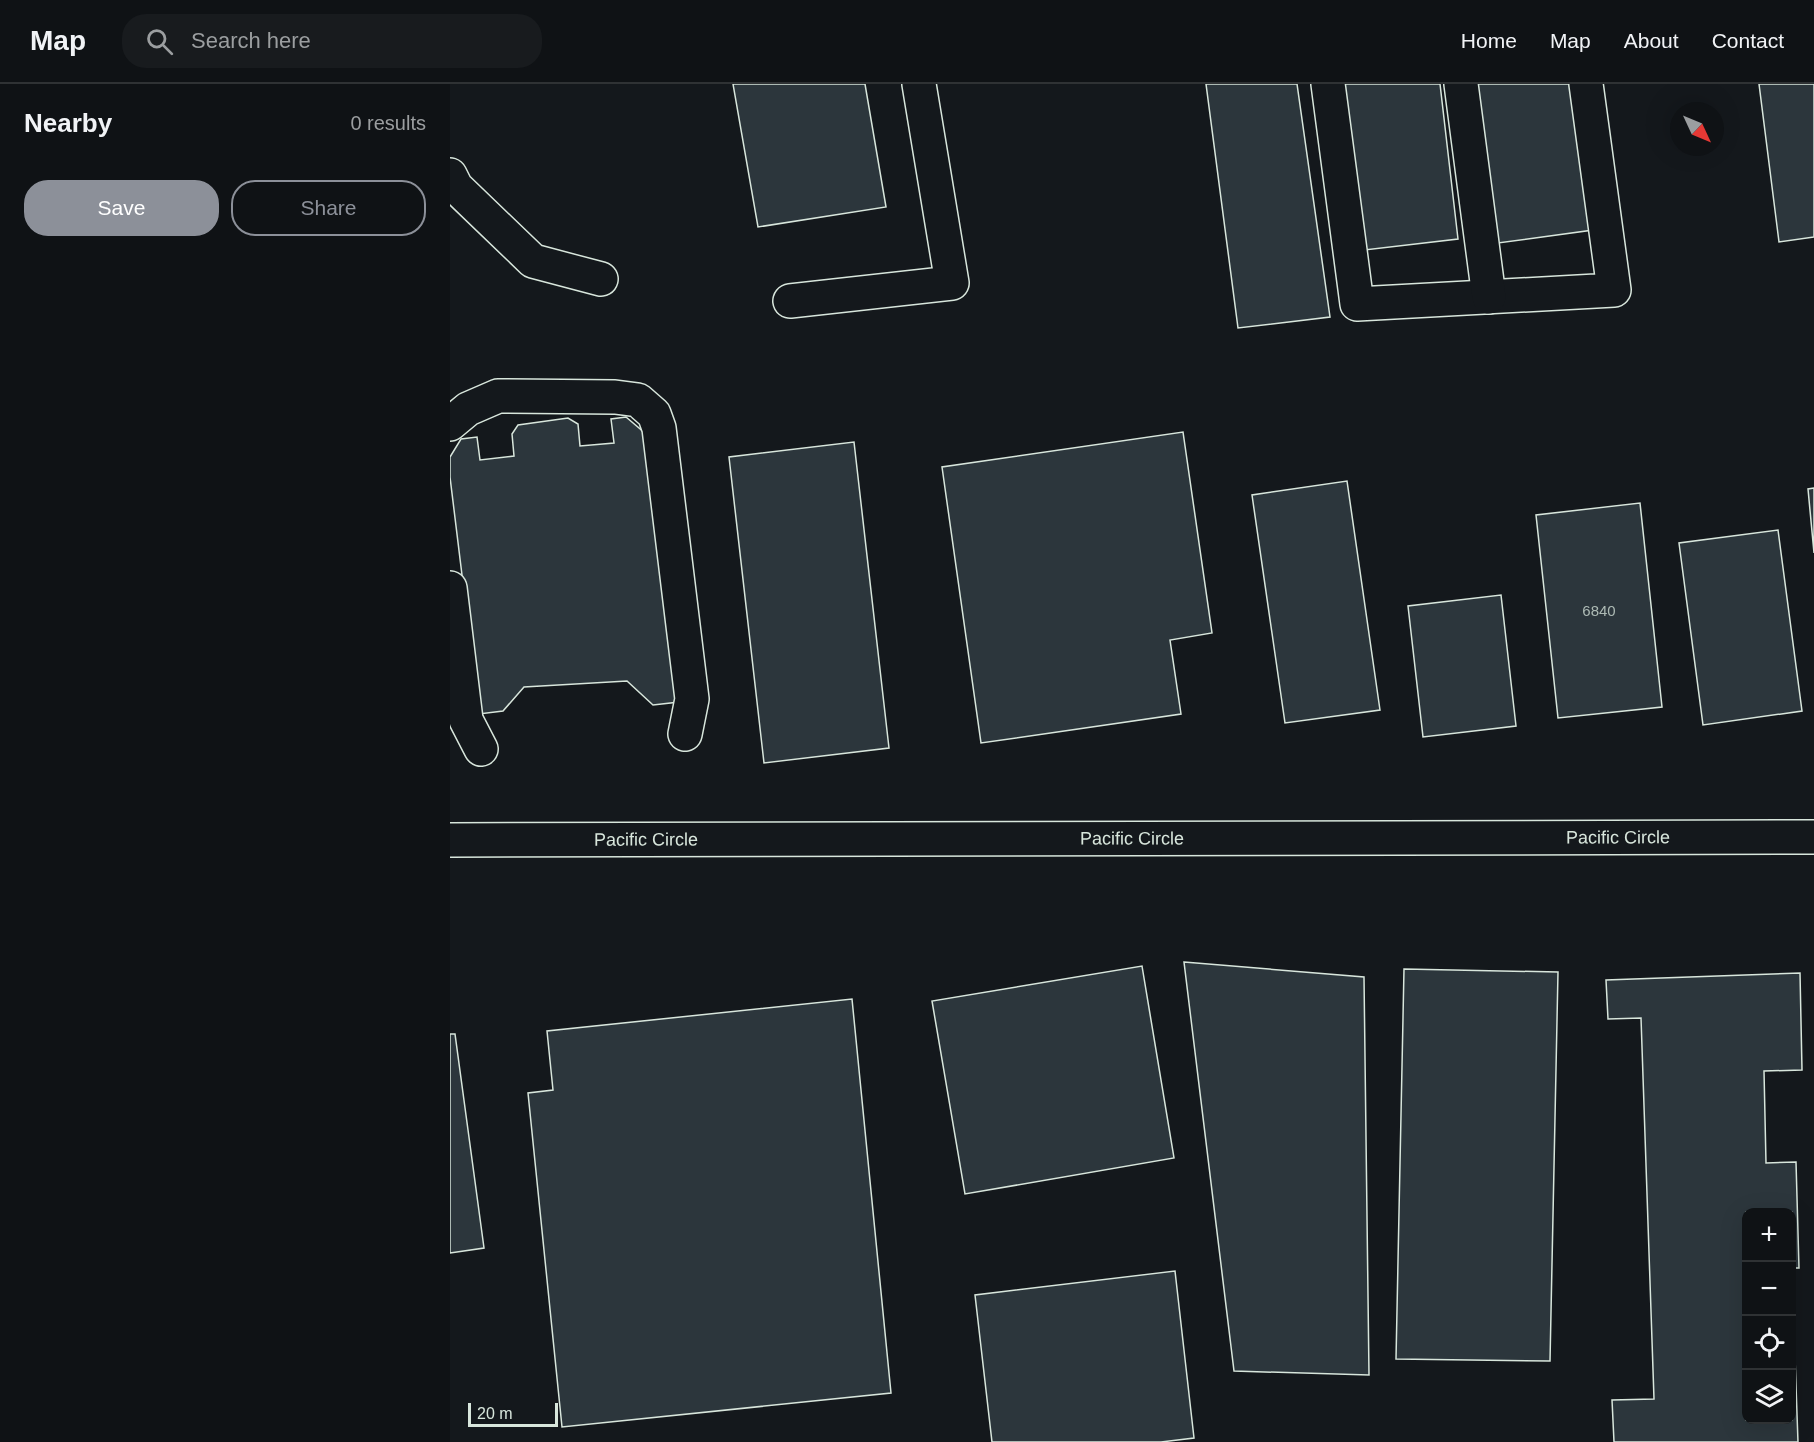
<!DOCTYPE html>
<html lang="en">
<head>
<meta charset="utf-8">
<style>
  :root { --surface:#0f1215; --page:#181b1e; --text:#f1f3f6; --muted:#9b9ea0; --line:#2f3234; --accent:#8c9099 }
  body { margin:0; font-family:Helvetica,sans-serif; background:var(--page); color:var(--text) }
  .controls { position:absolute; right:18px; bottom:18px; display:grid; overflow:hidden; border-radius:12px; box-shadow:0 6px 24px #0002 }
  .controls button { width:54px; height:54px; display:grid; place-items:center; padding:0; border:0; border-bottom:2px solid var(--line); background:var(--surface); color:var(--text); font:30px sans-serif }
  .compass { position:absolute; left:1220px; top:18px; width:54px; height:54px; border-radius:50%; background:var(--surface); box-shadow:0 6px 24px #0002; rotate:134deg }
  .scale { position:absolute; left:18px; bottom:15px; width:90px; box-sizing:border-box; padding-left:6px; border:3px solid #d8e6dc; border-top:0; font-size:16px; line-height:21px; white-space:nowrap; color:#d8e6dc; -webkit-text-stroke:4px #14181c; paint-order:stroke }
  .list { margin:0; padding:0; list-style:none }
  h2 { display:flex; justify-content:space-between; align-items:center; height:78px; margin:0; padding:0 24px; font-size:26px }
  h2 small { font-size:20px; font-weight:400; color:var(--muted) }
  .actions { display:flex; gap:12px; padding:18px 24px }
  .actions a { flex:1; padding:14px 0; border:2px solid var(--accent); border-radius:24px; text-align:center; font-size:21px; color:var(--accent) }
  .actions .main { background:var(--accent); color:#fff }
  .icon { flex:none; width:33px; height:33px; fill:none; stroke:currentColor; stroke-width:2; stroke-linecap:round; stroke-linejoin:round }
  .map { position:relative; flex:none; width:1364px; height:1358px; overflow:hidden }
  header { display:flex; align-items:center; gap:36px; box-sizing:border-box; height:84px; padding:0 30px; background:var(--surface); border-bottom:2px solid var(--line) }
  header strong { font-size:28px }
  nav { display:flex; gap:33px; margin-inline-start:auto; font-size:21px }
  .search { width:420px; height:54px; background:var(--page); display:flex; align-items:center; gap:15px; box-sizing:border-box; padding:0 21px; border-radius:24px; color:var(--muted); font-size:22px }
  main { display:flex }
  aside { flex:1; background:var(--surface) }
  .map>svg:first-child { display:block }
  .building { fill:#2c363c; stroke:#d8e6dc; stroke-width:1.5 }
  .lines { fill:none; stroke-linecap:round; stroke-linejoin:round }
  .minor-casing { stroke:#d8e6dc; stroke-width:36 }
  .minor { stroke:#14181c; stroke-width:33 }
  .labels { text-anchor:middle; stroke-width:4.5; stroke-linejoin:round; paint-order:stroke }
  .number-label { font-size:15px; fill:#adbab4 }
  .street-label { font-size:18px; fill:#d8e6dc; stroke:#14181c }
</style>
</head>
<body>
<header>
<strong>Map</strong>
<div class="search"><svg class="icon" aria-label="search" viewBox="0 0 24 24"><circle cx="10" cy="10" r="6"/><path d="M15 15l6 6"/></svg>Search here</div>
<nav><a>Home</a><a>Map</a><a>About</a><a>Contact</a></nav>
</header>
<main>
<aside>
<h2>Nearby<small>0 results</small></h2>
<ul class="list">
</ul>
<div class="actions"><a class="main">Save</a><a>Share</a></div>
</aside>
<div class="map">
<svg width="1364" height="1358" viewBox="0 0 1364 1358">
  <rect width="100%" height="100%" fill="#14181c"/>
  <g class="building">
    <path d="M 283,0 L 415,0 L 436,123 L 308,143 Z"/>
    <path d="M 756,0 L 847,0 L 880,233 L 788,244 Z"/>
    <path d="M 887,0 L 990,0 L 1008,155 L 906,167 Z"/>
    <path d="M 1026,0 L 1123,0 L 1143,146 L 1048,159 Z"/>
    <path d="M 1309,0 L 1364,0 L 1364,153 L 1329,158 Z"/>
    <path d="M 176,333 L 196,350 L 229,618 L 203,621 L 177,597 L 74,603 L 53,627 L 29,630 L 0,393 L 0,373 L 11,355 L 27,353 L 30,376 L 64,372 L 62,350 L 68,341 L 118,334 L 128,340 L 130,362 L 164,359 L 161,335 Z"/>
    <path d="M 733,348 L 762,549 L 720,556 L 731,630 L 531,659 L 492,383 Z"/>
    <path d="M 404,358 L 439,664 L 314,679 L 279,373 Z"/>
    <path d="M 897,397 L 930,626 L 835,639 L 802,411 Z"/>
    <path d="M 1364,404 L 1364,469 L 1358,405 Z"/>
    <path d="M 1190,419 L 1212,623 L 1108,634 L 1086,431 Z"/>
    <path d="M 1328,446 L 1352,627 L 1253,641 L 1229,459 Z"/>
    <path d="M 1051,511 L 1066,642 L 973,653 L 958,522 Z"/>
    <path d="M 734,878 L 914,893 L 919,1291 L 784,1287 Z"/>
    <path d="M 692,882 L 724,1074 L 515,1110 L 482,917 Z"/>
    <path d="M 954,885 L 1108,888 L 1100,1277 L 946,1275 Z"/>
    <path d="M 1350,889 L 1352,986 L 1314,987 L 1316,1079 L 1346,1078 L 1349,1184 L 1342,1184 L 1342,1128 L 1296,1128 L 1296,1336 L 1342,1336 L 1342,1273 L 1345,1273 L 1348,1358 L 1164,1358 L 1162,1316 L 1204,1315 L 1191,934 L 1158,935 L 1156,896 Z"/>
    <path d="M 402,915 L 441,1309 L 112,1343 L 78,1009 L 103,1006 L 97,947 Z"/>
    <path d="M 0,950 L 5,950 L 34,1164 L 0,1169 Z"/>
    <path d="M 725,1187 L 744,1354 L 711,1358 L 542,1358 L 525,1211 Z"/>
  </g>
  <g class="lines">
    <defs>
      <g id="minor">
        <path d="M 878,0 L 907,220 L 1164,206 L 1136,0"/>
        <path d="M 1011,0 L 1039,213"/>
        <path d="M 0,91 L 6,103 L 83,177 L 151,195"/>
        <path d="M 340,217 L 502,199 L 469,0"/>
        <path d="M 0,340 L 18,325 L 48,312 L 165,313 L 188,316 L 204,330 L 209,344 L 242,615 L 235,650"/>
        <path d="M 0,504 L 16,636 L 31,665"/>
        <path id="s1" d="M 0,756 L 1364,753"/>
      </g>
    </defs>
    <use href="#minor" class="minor-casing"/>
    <use href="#minor" class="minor"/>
  </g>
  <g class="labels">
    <g class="number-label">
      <text x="1149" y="532">6840</text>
    </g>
    <g class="street-label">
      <text dy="6" stroke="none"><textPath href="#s1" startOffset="682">Pacific Circle</textPath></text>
      <text dy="6" stroke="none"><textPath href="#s1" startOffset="1168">Pacific Circle</textPath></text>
      <text dy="6" stroke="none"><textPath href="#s1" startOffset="196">Pacific Circle</textPath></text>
    </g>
  </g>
</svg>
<div class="controls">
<button>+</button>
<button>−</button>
<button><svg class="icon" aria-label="locate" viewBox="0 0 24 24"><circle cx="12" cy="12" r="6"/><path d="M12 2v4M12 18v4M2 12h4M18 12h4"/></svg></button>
<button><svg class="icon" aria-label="layers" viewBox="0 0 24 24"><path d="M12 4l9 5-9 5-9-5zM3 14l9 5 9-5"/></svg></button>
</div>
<svg class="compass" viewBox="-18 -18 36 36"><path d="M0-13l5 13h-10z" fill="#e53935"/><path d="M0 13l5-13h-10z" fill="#9b9ea0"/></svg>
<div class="scale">20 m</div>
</div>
</main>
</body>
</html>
